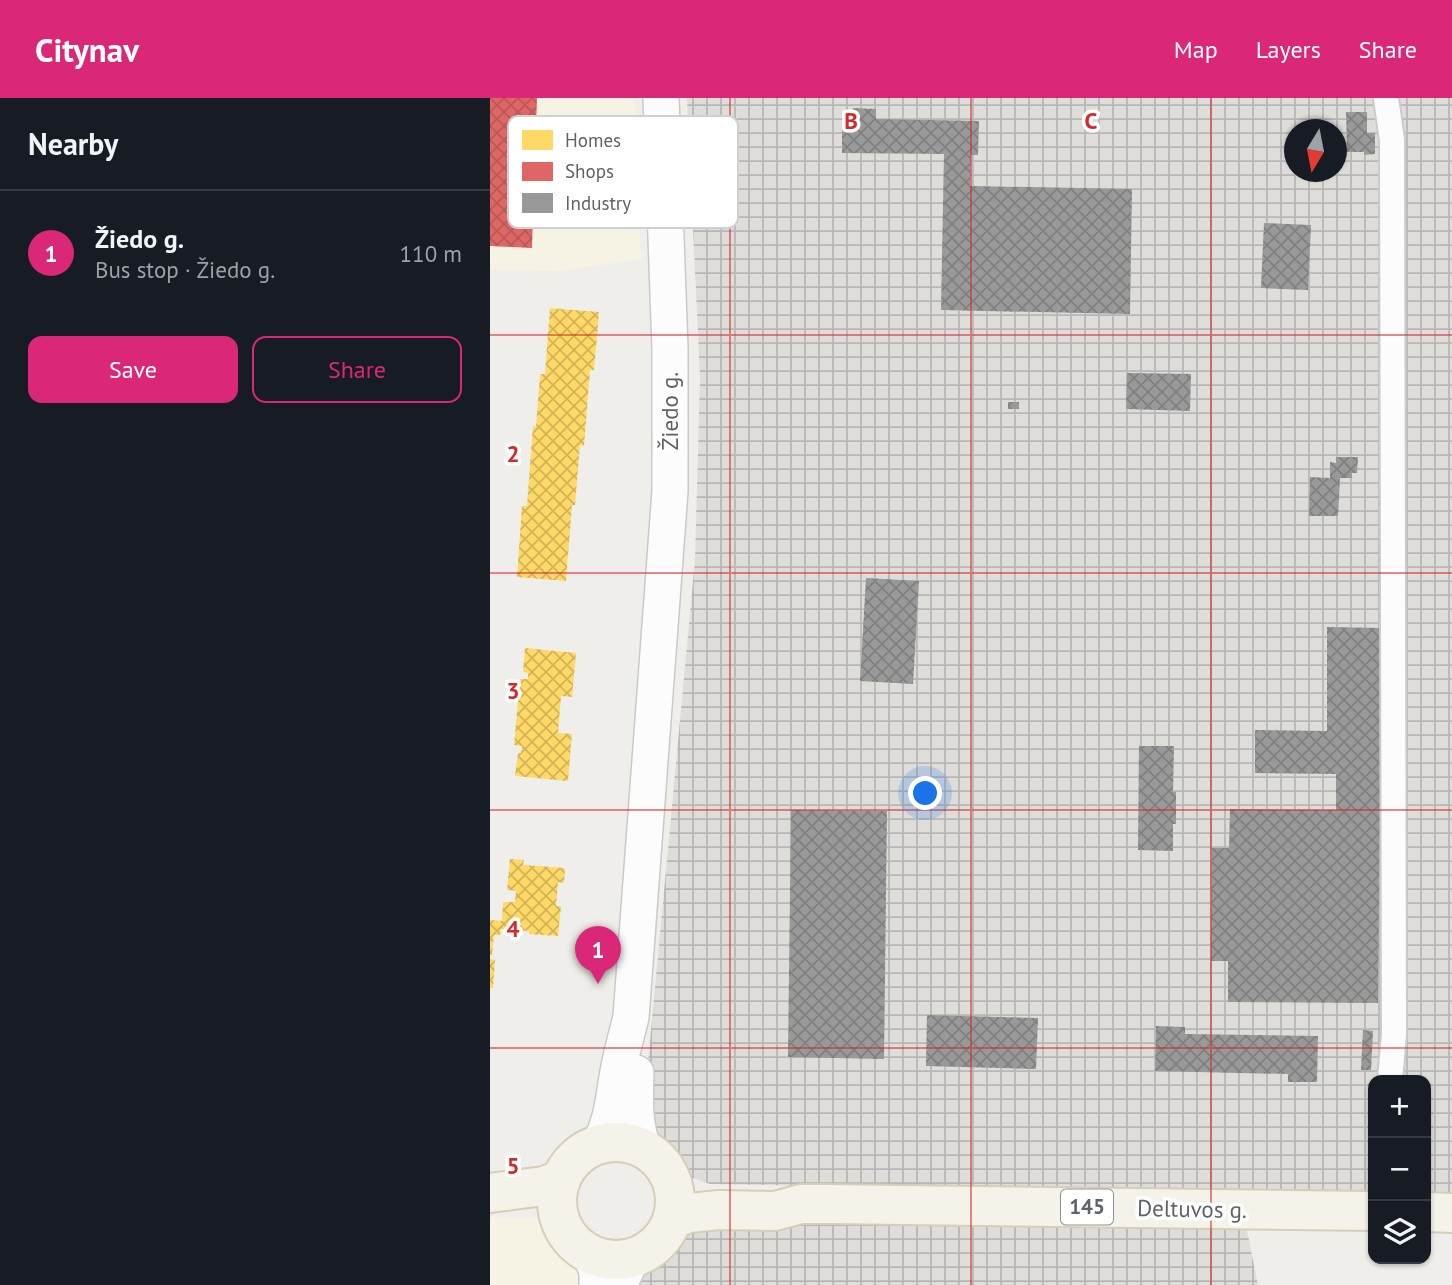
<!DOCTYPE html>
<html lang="en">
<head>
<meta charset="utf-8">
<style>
  :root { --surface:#171b24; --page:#20242c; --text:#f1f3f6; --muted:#9ea1a6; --line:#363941; --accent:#db2777 }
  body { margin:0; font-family:"PT Sans",sans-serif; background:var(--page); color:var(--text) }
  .controls { position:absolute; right:21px; bottom:21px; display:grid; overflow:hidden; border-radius:14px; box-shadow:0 2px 5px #0004 }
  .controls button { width:63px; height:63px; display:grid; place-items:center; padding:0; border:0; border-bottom:2px solid var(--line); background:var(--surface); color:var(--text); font:35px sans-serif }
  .compass { position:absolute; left:794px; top:21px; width:63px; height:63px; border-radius:50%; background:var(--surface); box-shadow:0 2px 5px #0004; rotate:190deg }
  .you { position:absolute; left:436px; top:696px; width:24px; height:24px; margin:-18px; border:5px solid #fff; border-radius:50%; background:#1a73e8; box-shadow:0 0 0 10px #1a73e833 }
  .badge { display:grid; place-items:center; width:46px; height:46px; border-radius:50%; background:var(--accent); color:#fff; font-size:23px; font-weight:700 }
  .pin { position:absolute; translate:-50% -58px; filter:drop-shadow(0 2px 4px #0008) }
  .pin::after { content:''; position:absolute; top:37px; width:24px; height:21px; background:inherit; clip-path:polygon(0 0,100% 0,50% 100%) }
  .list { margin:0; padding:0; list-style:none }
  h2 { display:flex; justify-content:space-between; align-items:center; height:91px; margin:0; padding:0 28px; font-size:30px }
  h2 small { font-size:23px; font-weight:400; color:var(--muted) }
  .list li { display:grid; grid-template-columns:46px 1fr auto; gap:21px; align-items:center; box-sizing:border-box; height:126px; padding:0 28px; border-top:2px solid var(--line) }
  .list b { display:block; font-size:26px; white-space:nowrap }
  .list p { margin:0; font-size:23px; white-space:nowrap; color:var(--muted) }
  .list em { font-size:23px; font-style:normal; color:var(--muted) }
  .actions { display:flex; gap:14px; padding:21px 28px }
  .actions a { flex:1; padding:16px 0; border:2px solid var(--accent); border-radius:14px; text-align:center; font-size:24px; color:var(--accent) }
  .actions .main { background:var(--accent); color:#fff }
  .icon { flex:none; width:38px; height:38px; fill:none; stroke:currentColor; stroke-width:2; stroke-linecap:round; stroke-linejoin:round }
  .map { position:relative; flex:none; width:962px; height:1187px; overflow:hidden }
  header { display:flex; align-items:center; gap:42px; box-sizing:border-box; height:98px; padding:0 35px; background:var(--accent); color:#fff }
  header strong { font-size:33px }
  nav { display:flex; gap:38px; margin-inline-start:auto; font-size:24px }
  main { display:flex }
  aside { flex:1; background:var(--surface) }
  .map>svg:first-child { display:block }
  .commercial { fill:#f7f3e4 }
  .industrial { fill:url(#industrial-grid); fill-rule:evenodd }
  .homes { fill:url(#homes-cross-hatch) }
  .shops { fill:url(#shops-cross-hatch) }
  .industry { fill:url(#industry-cross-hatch) }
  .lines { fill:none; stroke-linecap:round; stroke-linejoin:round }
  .street-casing { stroke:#cbcccc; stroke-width:28 }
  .secondary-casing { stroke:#cacacb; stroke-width:38 }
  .primary-casing { stroke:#d7ceb8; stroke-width:42 }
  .street { stroke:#fdfcfc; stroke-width:24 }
  .secondary { stroke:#fdfcfc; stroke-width:35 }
  .primary { stroke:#f4f2e9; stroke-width:38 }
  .grid { fill:none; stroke:#d62828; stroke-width:2; stroke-opacity:0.55 }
  .labels { text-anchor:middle; stroke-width:7; stroke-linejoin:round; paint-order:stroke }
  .shield { fill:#fff; stroke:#8f9295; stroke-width:2 }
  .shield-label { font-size:21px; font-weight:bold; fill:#5f6368 }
  .street-label { font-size:23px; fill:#5f6368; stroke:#fff }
  .key { fill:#fff; stroke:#cfd0d2; stroke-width:2 }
  .key-label { font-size:19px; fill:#5f6368 }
  .grid-label { font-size:23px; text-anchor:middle; font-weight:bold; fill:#d62828; stroke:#fff; stroke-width:7; stroke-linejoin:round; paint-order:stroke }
</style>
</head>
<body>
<header>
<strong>Citynav</strong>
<nav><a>Map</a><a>Layers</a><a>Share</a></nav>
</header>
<main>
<aside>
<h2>Nearby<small></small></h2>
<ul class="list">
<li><span class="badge">1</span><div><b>Žiedo g.</b><p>Bus stop · Žiedo g.</p></div><em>110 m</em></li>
</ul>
<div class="actions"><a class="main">Save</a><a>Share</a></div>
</aside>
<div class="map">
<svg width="962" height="1187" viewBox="0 0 962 1187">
  <defs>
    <pattern id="industrial-grid" width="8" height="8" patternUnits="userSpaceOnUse" patternTransform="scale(1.75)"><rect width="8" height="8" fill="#dfddda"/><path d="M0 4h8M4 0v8" fill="none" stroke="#b8b7b5"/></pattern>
    <pattern id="homes-cross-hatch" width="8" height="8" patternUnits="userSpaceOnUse" patternTransform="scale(1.75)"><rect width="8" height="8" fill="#ffd966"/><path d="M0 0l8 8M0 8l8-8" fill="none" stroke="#d2b458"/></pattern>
    <pattern id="shops-cross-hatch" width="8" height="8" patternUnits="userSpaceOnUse" patternTransform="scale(1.75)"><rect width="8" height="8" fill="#e06666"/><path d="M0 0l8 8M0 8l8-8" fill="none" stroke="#b95858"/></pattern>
    <pattern id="industry-cross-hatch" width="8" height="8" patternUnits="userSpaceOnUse" patternTransform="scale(1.75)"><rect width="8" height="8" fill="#999"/><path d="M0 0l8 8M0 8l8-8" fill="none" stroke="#808081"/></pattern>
  </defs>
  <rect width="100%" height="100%" fill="#efeeea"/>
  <g class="commercial">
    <path d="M 0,0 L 144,0 L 151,161 L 71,173 L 0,172 Z"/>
    <path d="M 0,1119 L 46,1121 L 69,1141 L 88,1161 L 99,1187 L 0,1187 Z"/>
  </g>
  <g class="industrial">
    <path d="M 197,0 L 962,0 L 962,1101 L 936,1100 L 936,982 L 883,982 L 883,1099 L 220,1086 L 193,1077 L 153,1018 L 205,462 L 210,279 ZM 804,32 L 846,32 L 846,74 L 804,74 Z"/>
    <path d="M 202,1124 L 756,1128 L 768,1187 L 138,1187 L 153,1166 L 173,1157 Z"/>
  </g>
  <g class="homes">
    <path d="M 60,210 L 109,214 L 104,272 L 100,272 L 94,348 L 90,347 L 85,407 L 82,407 L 76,483 L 27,479 L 32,408 L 37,408 L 43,328 L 46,329 L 50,276 L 55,276 Z"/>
    <path d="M 35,550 L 86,555 L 82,599 L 71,598 L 68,635 L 82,636 L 78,683 L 25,678 L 28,655 L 31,655 L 32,648 L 24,647 L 30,581 L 38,581 L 38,575 L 33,574 Z"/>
    <path d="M 20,761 L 34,762 L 33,767 L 75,770 L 74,785 L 68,784 L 66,808 L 71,808 L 68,838 L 39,836 L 39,833 L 11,831 L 10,837 L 4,837 L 2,857 L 0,857 L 0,822 L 12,823 L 13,804 L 25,804 L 26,793 L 17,792 Z"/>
    <path d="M 0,861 L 5,862 L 3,890 L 0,890 Z"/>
  </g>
  <path class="shops" d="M 0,0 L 47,0 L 42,150 L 0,148 Z"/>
  <g class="industry">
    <path d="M 363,10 L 386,11 L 386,21 L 489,23 L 488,57 L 481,57 L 480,88 L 642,91 L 640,216 L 451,212 L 454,56 L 352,55 L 352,21 L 362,21 Z"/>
    <path d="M 856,14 L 877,14 L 877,35 L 885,35 L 885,56 L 874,57 L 874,54 L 857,54 Z"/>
    <path d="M 774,125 L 821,127 L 818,192 L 771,190 Z"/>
    <path d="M 637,275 L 701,276 L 700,313 L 636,311 Z"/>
    <rect x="518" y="304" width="11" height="7"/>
    <path d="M 846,359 L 868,359 L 867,375 L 862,375 L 862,380 L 850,380 L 848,418 L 819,418 L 820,379 L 840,380 L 840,364 L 846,365 Z"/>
    <path d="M 376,480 L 429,483 L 423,586 L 370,583 Z"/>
    <path d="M 837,529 L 892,530 L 888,905 L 738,904 L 738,863 L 721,863 L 722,750 L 739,750 L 740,711 L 846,712 L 846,676 L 765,675 L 765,632 L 837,633 Z"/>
    <path d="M 649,648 L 684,648 L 683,694 L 686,694 L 686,726 L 683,726 L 683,753 L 648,752 Z"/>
    <path d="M 301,712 L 397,713 L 394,961 L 298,959 Z"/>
    <path d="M 437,917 L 548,920 L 546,971 L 436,968 Z"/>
    <path d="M 666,928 L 695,929 L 695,936 L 828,938 L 827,984 L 798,984 L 798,976 L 665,973 Z"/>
    <path d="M 873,932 L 883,933 L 881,972 L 871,972 Z"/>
  </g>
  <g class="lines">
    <defs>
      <path id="street" d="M 896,0 L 902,42 L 904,936 L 900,982"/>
      <g id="secondary">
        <path d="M 146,975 C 145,1002 144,1024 153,1050"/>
        <path d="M 110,1045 C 124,1018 123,997 129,969 C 132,952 137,936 141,919 L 180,393 L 180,251 L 171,0"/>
        <path d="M 101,1157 L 107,1174 L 107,1187"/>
        <path d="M 129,1187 L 142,1160"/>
      </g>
      <g id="primary">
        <circle cx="126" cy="1103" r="59"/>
        <path d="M 0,1095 L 54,1088 L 71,1082"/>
        <path d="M 936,1114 L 962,1115"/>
        <path d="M 183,1121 L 199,1115 L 229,1112 L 285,1113 L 311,1106 L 337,1106 L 883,1113"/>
      </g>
    </defs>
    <use href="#street" class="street-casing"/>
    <use href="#secondary" class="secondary-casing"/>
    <use href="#primary" class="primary-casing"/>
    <use href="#street" class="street"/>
    <use href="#secondary" class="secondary"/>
    <use href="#primary" class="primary"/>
  </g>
  <path class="grid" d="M 240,0 L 240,1187M 481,0 L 481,1187M 721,0 L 721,1187M 0,237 L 962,237M 0,475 L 962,475M 0,712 L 962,712M 0,950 L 962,950"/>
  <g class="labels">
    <rect class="shield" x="571" y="1091.5" width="52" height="35" rx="5"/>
    <g class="shield-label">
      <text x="597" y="1116">145</text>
    </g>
    <g class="street-label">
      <text transform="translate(180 313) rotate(-90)" y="8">Žiedo g.</text>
      <text transform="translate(702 1111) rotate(1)" y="8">Deltuvos g.</text>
    </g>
  </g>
  <rect x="18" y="18" width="230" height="112" rx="10" class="key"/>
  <rect x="32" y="32" width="31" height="20" fill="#ffd966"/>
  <rect x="32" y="64" width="31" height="19" fill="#e06666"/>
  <rect x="32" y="95" width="31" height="20" fill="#999"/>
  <g class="key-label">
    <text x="75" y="49">Homes</text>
    <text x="75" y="80">Shops</text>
    <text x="75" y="112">Industry</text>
  </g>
  <g class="grid-label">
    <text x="361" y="31">B</text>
    <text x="601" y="31">C</text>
    <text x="23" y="364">2</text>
    <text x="23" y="601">3</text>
    <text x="23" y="839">4</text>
    <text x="23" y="1076">5</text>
  </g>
</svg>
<div class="controls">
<button>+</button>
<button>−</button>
<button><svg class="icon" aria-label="layers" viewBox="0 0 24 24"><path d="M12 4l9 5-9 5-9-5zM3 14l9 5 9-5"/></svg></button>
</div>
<svg class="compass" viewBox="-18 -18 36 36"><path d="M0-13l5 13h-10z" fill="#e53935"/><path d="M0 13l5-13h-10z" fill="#9ea1a6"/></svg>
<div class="you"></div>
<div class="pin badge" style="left:108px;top:886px">1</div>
</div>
</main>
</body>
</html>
